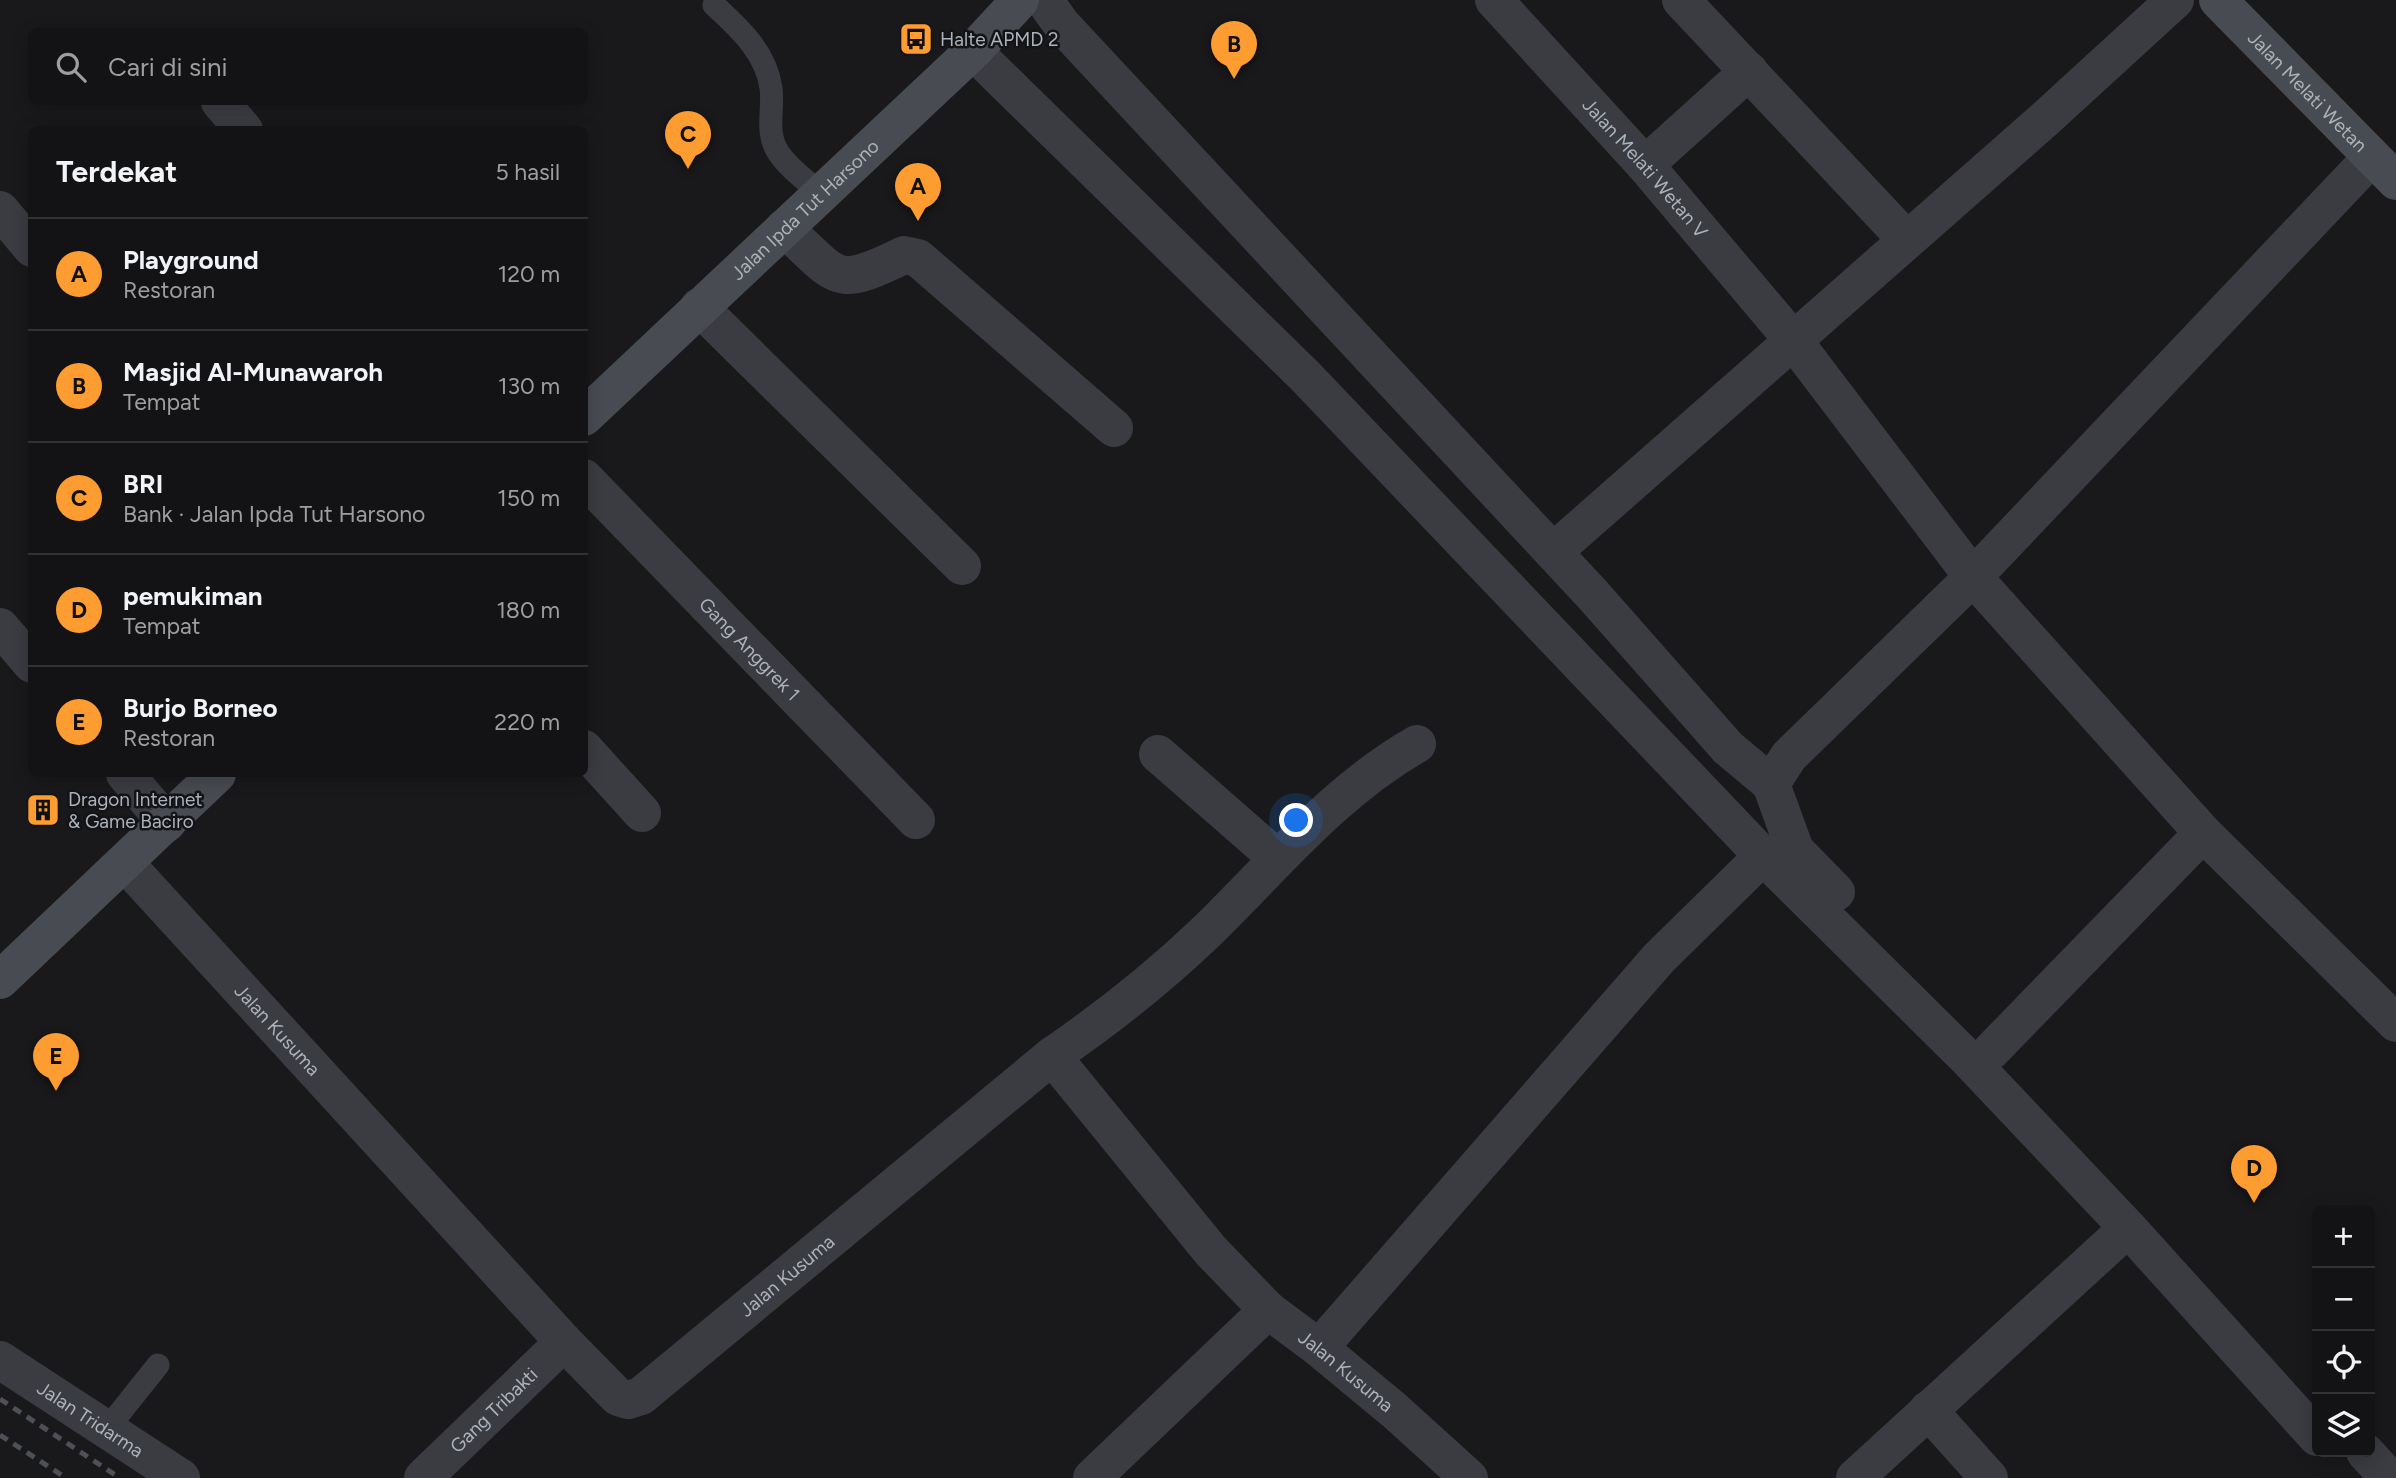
<!DOCTYPE html>
<html lang="id">
<head>
<meta charset="utf-8">
<style>
  :root { --surface:#131315; --page:#202022; --text:#f1f3f6; --muted:#9d9ea0; --line:#323234; --accent:#fd9c30 }
  body { margin:0; font-family:Figtree,sans-serif; background:var(--page); color:var(--text) }
  .controls { position:absolute; right:21px; bottom:21px; display:grid; overflow:hidden; border-radius:10px; box-shadow:0 4px 18px #0003 }
  .controls button { width:63px; height:63px; display:grid; place-items:center; padding:0; border:0; border-bottom:2px solid var(--line); background:var(--surface); color:var(--text); font:35px sans-serif }
  .you { position:absolute; left:1297px; top:821px; width:24px; height:24px; margin:-18px; border:5px solid #fff; border-radius:50%; background:#1a73e8; box-shadow:0 0 0 10px #1a73e833 }
  .badge { display:grid; place-items:center; width:46px; height:46px; border-radius:50%; background:var(--accent); color:#111; font-size:23px; font-weight:700 }
  .pin { position:absolute; translate:-50% -58px; filter:drop-shadow(0 2px 4px #0008) }
  .pin::after { content:''; position:absolute; top:37px; width:24px; height:21px; background:inherit; clip-path:polygon(0 0,100% 0,50% 100%) }
  .list { margin:0; padding:0; list-style:none }
  h2 { display:flex; justify-content:space-between; align-items:center; height:91px; margin:0; padding:0 28px; font-size:30px }
  h2 small { font-size:23px; font-weight:400; color:var(--muted) }
  .list li { display:grid; grid-template-columns:46px 1fr auto; gap:21px; align-items:center; box-sizing:border-box; height:112px; padding:0 28px; border-top:2px solid var(--line) }
  .list b { display:block; font-size:26px; white-space:nowrap }
  .list p { margin:0; font-size:23px; white-space:nowrap; color:var(--muted) }
  .list em { font-size:23px; font-style:normal; color:var(--muted) }
  .icon { flex:none; width:38px; height:38px; fill:none; stroke:currentColor; stroke-width:2; stroke-linecap:round; stroke-linejoin:round }
  .map { position:relative; flex:none; width:2396px; height:1478px; overflow:hidden }
  .search { position:absolute; background:var(--surface); box-shadow:0 4px 18px #0003; left:28px; top:28px; width:560px; height:77px; display:flex; align-items:center; gap:18px; box-sizing:border-box; padding:0 24px; border-radius:10px; color:var(--muted); font-size:26px }
  .panel { position:absolute; background:var(--surface); box-shadow:0 4px 18px #0003; left:28px; top:126px; width:560px; height:651px; border-radius:10px }
  .map>svg:first-child { display:block }
  .lines { fill:none; stroke-linecap:round; stroke-linejoin:round }
  .lane { stroke:#3a3c41; stroke-width:23 }
  .street { stroke:#3a3c41; stroke-width:38 }
  .secondary { stroke:#484b51; stroke-width:38 }
  .rail { stroke:#4d5056; stroke-width:5; stroke-dasharray:9 7; stroke-linecap:butt }
  .labels { text-anchor:middle; stroke-width:5; stroke-linejoin:round; paint-order:stroke }
  .poi-label { font-size:19px; fill:#abb2bc; stroke:#141417; text-anchor:start }
  .street-label { font-size:19px; fill:#abb2bc; stroke:#141417 }
</style>
</head>
<body>
<div class="map">
<svg width="2396" height="1478" viewBox="0 0 2396 1478">
  <rect width="100%" height="100%" fill="#19191c"/>
  <g class="lines">
    <g class="lane">
      <path d="M 714,5 C 739,28 766,52 771,88 C 774,109 765,132 778,152 C 788,168 806,180 820,193"/>
      <path d="M 107,1429 L 158,1365"/>
    </g>
    <g class="street">
      <path d="M 1044,0 L 1062,25 L 1593,595 L 1728,748 L 1771,784"/>
      <path id="s1" d="M 1494,0 L 1645,165 L 1793,340 L 1973,577 L 2203,833 L 2396,1023"/>
      <path d="M 1681,0 L 1906,239"/>
      <path d="M 973,51 L 1306,377 L 1763,856 L 1968,1059 L 2128,1228 L 2317,1437"/>
      <path d="M 220,102 L 244,130"/>
      <path d="M 1645,165 L 1749,71"/>
      <path d="M 0,210 L 32,248"/>
      <path d="M 784,228 C 839,278 833,290 904,255 L 918,258 L 1114,428"/>
      <path d="M 699,307 L 962,566"/>
      <path id="s2" d="M 584,478 L 916,820"/>
      <path d="M 1553,552 L 2045,119 L 2175,0"/>
      <path d="M 0,627 L 32,664"/>
      <path d="M 584,749 L 642,813"/>
      <path d="M 1158,754 L 1277,858"/>
      <path d="M 125,774 L 167,823"/>
      <path id="s3" d="M 125,863 L 564,1342 L 618,1397 L 628,1400 L 641,1396 L 1052,1056 L 1211,1251 L 1268,1310 L 1319,1348 L 1395,1411 L 1469,1478"/>
      <path d="M 1836,892 L 1795,850 L 1771,784 L 1789,756 L 1973,577 L 2372,157"/>
      <path d="M 1991,1051 L 2203,833"/>
      <path d="M 1052,1056 C 1106,1019 1158,978 1206,932 C 1274,866 1333,792 1417,744"/>
      <path d="M 1319,1348 L 1659,958 L 1763,856"/>
      <path id="s4" d="M 0,1360 L 181,1478"/>
      <path d="M 1928,1410 L 1989,1478"/>
      <path d="M 2365,1452 L 2389,1478"/>
      <path id="s5" d="M 423,1478 L 564,1342"/>
      <path d="M 1092,1478 L 1268,1310"/>
      <path d="M 1855,1478 L 2128,1228"/>
    </g>
    <g class="secondary">
      <path id="s6" d="M 2218,0 L 2396,181"/>
      <path id="s7" d="M 584,417 L 973,51 L 1020,0"/>
      <path d="M 0,980 L 217,774"/>
    </g>
    <g class="rail">
      <path d="M 0,1399 L 120,1478"/>
      <path d="M 0,1435 L 66,1478"/>
    </g>
  </g>
  <defs>
    <symbol id="bus-square" viewBox="-11 -11 22 22"><rect x="-9" y="-9" width="18" height="18" rx="4" fill="#fd9c30" stroke="#141417"/><path d="M-5-6H5V4H4V6H2V4H-2V6H-4V4H-5ZM-3.5-4V0h7V-4ZM-3.5 1.2v1.5H-2V1.2ZM2 1.2v1.5H3.5V1.2Z" fill="#111"/></symbol>
    <symbol id="building-square" viewBox="-11 -11 22 22"><rect x="-9" y="-9" width="18" height="18" rx="4" fill="#fd9c30" stroke="#141417"/><path d="M-4-6H4V6H1V3H-1V6H-4ZM-2.5-4.3h1.7v1.8h-1.7ZM.8-4.3h1.7v1.8H.8ZM-2.5-1h1.7V.8h-1.7ZM.8-1h1.7V.8H.8Z" fill="#111"/></symbol>
  </defs>
  <g fill-rule="evenodd">
    <use href="#bus-square" x="897" y="20" width="38" height="38"/>
    <use href="#building-square" x="24" y="791" width="38" height="38"/>
  </g>
  <g class="labels">
    <g class="poi-label">
      <text x="940" y="46">Halte APMD 2</text>
      <text x="68" y="806">Dragon Internet<tspan x="68" dy="22">&amp; Game Baciro</tspan></text>
    </g>
    <g class="street-label">
      <text dy="7" stroke="none"><textPath href="#s6" startOffset="128">Jalan Melati Wetan</textPath></text>
      <text dy="7" stroke="none"><textPath href="#s1" startOffset="226">Jalan Melati Wetan V</textPath></text>
      <text dy="7" stroke="none"><textPath href="#s7" startOffset="303">Jalan Ipda Tut Harsono</textPath></text>
      <text dy="7" stroke="none"><textPath href="#s2" startOffset="238">Gang Anggrek 1</textPath></text>
      <text dy="7" stroke="none"><textPath href="#s3" startOffset="226">Jalan Kusuma</textPath></text>
      <text dy="7" stroke="none"><textPath href="#s3" startOffset="940">Jalan Kusuma</textPath></text>
      <text dy="7" stroke="none"><textPath href="#s3" startOffset="1717">Jalan Kusuma</textPath></text>
      <text dy="7" stroke="none"><textPath href="#s5" startOffset="98">Gang Tribakti</textPath></text>
      <text dy="7" stroke="none"><textPath href="#s4" startOffset="108">Jalan Tridarma</textPath></text>
    </g>
  </g>
</svg>
<div class="controls">
<button>+</button>
<button>−</button>
<button><svg class="icon" aria-label="locate" viewBox="0 0 24 24"><circle cx="12" cy="12" r="6"/><path d="M12 2v4M12 18v4M2 12h4M18 12h4"/></svg></button>
<button><svg class="icon" aria-label="layers" viewBox="0 0 24 24"><path d="M12 4l9 5-9 5-9-5zM3 14l9 5 9-5"/></svg></button>
</div>
<div class="you"></div>
<div class="pin badge" style="left:918px;top:221px">A</div>
<div class="pin badge" style="left:1234px;top:79px">B</div>
<div class="pin badge" style="left:688px;top:169px">C</div>
<div class="pin badge" style="left:2254px;top:1203px">D</div>
<div class="pin badge" style="left:56px;top:1091px">E</div>
<div class="search"><svg class="icon" aria-label="search" viewBox="0 0 24 24"><circle cx="10" cy="10" r="6"/><path d="M15 15l6 6"/></svg>Cari di sini</div>
<section class="panel">
<h2>Terdekat<small>5 hasil</small></h2>
<ul class="list">
<li><span class="badge">A</span><div><b>Playground</b><p>Restoran</p></div><em>120 m</em></li>
<li><span class="badge">B</span><div><b>Masjid Al-Munawaroh</b><p>Tempat</p></div><em>130 m</em></li>
<li><span class="badge">C</span><div><b>BRI</b><p>Bank · Jalan Ipda Tut Harsono</p></div><em>150 m</em></li>
<li><span class="badge">D</span><div><b>pemukiman</b><p>Tempat</p></div><em>180 m</em></li>
<li><span class="badge">E</span><div><b>Burjo Borneo</b><p>Restoran</p></div><em>220 m</em></li>
</ul>
</section>
</div>
</body>
</html>
